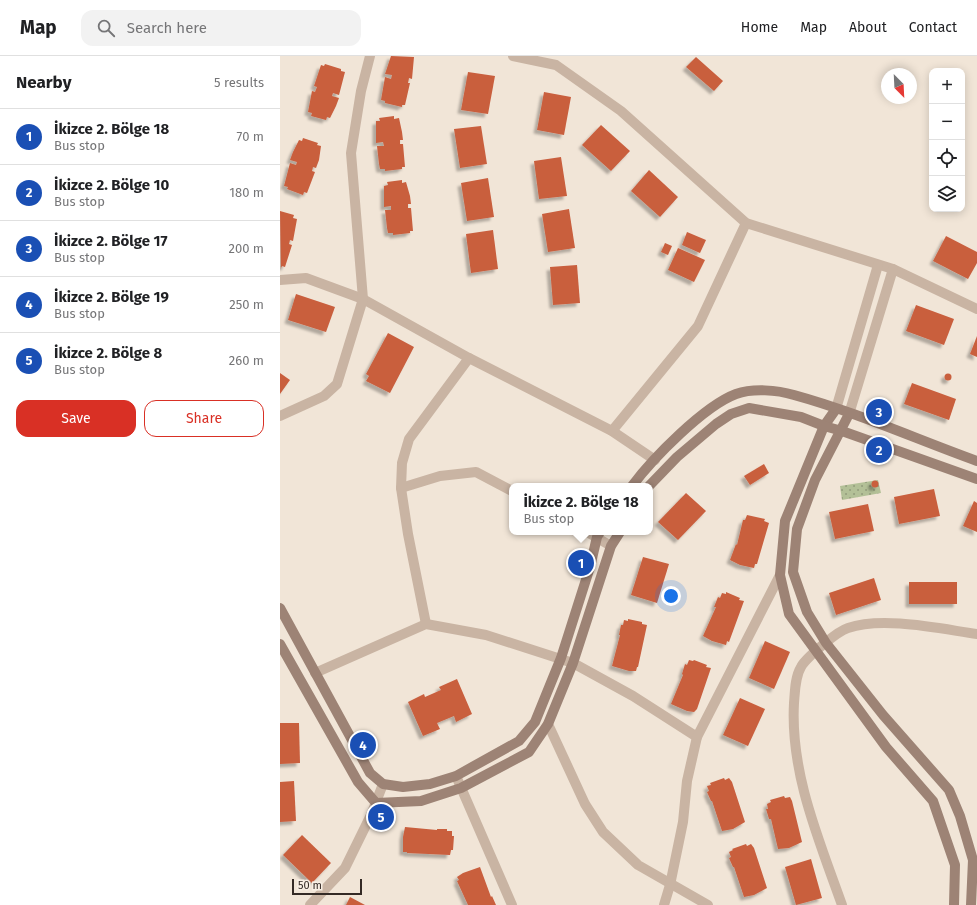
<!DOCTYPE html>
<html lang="en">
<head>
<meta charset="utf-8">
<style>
  :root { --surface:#fff; --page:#f2f2f2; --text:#202124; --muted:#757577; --line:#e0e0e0; --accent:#d93025 }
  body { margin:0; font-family:"Fira Sans",sans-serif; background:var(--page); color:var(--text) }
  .controls { position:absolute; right:12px; top:12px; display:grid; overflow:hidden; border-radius:8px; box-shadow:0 2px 10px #0003 }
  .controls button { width:36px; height:36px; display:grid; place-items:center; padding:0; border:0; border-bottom:1px solid var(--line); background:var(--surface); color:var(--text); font:20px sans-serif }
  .compass { position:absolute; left:601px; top:12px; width:36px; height:36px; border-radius:50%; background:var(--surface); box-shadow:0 2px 10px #0003; rotate:156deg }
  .scale { position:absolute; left:12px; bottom:10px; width:70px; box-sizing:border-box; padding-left:4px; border:2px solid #342a25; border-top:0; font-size:11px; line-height:14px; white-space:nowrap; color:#342a25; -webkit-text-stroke:3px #f9efe4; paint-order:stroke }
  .you { position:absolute; left:391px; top:540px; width:14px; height:14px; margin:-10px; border:3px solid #fff; border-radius:50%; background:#1a73e8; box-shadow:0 0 0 6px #1a73e833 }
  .badge { display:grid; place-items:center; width:26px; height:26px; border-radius:50%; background:var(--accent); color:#fff; font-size:13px; font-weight:700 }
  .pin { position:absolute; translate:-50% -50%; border:2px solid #fff; box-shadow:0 1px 4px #0006 }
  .popup { position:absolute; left:229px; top:427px; width:144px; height:52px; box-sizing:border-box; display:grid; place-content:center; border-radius:8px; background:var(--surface); filter:drop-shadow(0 1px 3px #0005); font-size:13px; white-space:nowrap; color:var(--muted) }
  .popup b { font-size:15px; color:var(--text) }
  .popup::after { content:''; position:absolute; left:50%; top:100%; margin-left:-8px; border:8px solid transparent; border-top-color:var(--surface) }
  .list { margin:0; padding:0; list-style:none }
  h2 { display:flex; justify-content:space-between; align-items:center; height:52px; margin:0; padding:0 16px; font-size:17px }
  h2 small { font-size:13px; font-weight:400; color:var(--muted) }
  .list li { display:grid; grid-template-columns:26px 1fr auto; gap:12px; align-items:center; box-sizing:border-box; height:56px; padding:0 16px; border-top:1px solid var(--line) }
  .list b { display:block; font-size:15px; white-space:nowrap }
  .list p { margin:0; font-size:13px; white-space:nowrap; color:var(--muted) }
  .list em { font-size:13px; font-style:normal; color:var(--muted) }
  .actions { display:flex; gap:8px; padding:12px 16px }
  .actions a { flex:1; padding:9px 0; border:1px solid var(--accent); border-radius:12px; text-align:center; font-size:14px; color:var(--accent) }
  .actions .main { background:var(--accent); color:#fff }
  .icon { flex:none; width:22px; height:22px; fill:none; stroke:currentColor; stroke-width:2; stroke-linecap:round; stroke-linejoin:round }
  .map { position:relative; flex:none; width:697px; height:849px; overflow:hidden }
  header { display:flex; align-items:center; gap:24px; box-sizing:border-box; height:56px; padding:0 20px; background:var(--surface); border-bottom:1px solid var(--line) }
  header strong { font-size:19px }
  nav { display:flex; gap:22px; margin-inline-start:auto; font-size:14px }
  .search { width:280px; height:36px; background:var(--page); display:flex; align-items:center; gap:10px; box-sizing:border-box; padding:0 14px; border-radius:12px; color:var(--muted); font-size:15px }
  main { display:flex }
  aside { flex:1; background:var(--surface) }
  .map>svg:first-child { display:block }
  .grass { fill:url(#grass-dots) }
  .building { fill:#c95e3e; filter:url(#shadow) }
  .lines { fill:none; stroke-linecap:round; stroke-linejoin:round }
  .minor { stroke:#c9b4a3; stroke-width:10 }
  .tertiary { stroke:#c9b4a3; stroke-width:10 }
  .secondary { stroke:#9d8375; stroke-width:10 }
</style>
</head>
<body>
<header>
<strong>Map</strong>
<div class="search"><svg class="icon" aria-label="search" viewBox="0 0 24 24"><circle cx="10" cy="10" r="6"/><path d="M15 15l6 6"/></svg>Search here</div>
<nav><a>Home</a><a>Map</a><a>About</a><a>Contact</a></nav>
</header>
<main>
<aside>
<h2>Nearby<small>5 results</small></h2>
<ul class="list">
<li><span class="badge" style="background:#1a4fb4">1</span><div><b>İkizce 2. Bölge 18</b><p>Bus stop</p></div><em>70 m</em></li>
<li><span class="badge" style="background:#1a4fb4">2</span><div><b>İkizce 2. Bölge 10</b><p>Bus stop</p></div><em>180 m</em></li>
<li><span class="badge" style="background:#1a4fb4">3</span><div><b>İkizce 2. Bölge 17</b><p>Bus stop</p></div><em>200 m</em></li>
<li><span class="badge" style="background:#1a4fb4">4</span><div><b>İkizce 2. Bölge 19</b><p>Bus stop</p></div><em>250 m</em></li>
<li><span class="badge" style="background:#1a4fb4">5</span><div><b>İkizce 2. Bölge 8</b><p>Bus stop</p></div><em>260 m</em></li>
</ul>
<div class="actions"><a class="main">Save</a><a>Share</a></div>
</aside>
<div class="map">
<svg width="697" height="849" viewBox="0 0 697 849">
  <defs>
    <pattern id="grass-dots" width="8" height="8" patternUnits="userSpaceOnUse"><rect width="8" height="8" fill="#b3c097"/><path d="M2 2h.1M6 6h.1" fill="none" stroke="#929c7b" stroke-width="1.8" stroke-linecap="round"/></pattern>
    <filter id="shadow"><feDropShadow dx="-3.5" dy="3.5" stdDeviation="1" flood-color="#0004"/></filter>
  </defs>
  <rect width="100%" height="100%" fill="#f1e5d7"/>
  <path class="grass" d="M 598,424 L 601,437 L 562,444 L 560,430 Z"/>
  <g class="building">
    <path d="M 111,0 L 134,1 L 132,23 L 129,22 L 128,27 L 130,27 L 125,49 L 122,49 L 122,51 L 105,47 L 105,45 L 101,44 L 105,21 L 111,23 L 112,19 L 105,18 Z"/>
    <path d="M 416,1 L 443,25 L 434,35 L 406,11 Z"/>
    <path d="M 45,8 L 61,13 L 61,15 L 65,16 L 59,39 L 53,37 L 52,40 L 59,42 L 56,50 L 50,62 L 47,61 L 46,64 L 31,60 L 32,57 L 28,56 L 32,35 L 35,36 L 37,31 L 34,30 L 41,9 L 44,10 Z"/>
    <path d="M 188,16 L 215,20 L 208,58 L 181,54 Z"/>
    <path d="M 264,36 L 291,41 L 284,79 L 257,74 Z"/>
    <path d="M 114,60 L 114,63 L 119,62 L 122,76 L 123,84 L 120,84 L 120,88 L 123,88 L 125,111 L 122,111 L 122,113 L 105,115 L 105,113 L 100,113 L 99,108 L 97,90 L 104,90 L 103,86 L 96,87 L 96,65 L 100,65 L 99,62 Z"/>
    <path d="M 321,69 L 350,95 L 331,115 L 302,89 Z"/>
    <path d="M 201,70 L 207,108 L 180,112 L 174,73 Z"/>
    <path d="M 23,82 L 38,87 L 37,89 L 41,90 L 39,104 L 36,112 L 33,111 L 32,115 L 35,116 L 27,137 L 24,136 L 23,139 L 7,133 L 8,131 L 4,130 L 10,107 L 16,109 L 17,106 L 10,104 L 13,96 L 19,84 L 22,85 Z"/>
    <path d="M 281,101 L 287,140 L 259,143 L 254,105 Z"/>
    <path d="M 369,114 L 398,141 L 380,161 L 351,135 Z"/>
    <path d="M 208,122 L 214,161 L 187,165 L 181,127 Z"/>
    <path d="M 122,124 L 122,127 L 126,126 L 130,140 L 131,148 L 128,148 L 128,152 L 131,152 L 133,175 L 130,175 L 130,177 L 113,179 L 113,177 L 108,177 L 107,172 L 105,154 L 111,154 L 111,150 L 104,151 L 104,130 L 108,129 L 107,126 Z"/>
    <path d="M 289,153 L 295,192 L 268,196 L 262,158 Z"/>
    <path d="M 0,155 L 14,159 L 13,162 L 17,163 L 13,185 L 10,184 L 9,188 L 12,189 L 5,211 L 2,210 L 1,212 Z"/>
    <path d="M 213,174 L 218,213 L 191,217 L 186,178 Z"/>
    <path d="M 407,176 L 426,184 L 420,197 L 402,189 Z"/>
    <path d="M 666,180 L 697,196 L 697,207 L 688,223 L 653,205 Z"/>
    <path d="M 385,187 L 392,190 L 388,199 L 381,196 Z"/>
    <path d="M 398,192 L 425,204 L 414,226 L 388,214 Z"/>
    <path d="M 297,209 L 300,247 L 273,249 L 270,211 Z"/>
    <path d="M 16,238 L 55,251 L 46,276 L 8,264 Z"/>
    <path d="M 636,249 L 674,263 L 664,289 L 626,275 Z"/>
    <path d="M 108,277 L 134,291 L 110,337 L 86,325 L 89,320 L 86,318 Z"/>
    <path d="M 697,280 L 697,301 L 690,298 Z"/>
    <path d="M 0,317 L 10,324 L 0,338 Z"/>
    <circle cx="668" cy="321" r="3.5"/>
    <path d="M 632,327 L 676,343 L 669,364 L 624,348 Z"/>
    <path d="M 484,408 L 489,417 L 470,429 L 464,420 Z"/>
    <circle cx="595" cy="428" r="3.5"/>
    <path d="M 654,433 L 660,460 L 619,468 L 614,441 Z"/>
    <path d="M 406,437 L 426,455 L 398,484 L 378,466 Z"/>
    <path d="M 694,445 L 697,447 L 697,476 L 683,470 Z"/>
    <path d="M 588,448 L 594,475 L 555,483 L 549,456 Z"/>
    <path d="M 467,459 L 485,463 L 484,465 L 489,467 L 477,508 L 475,508 L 474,512 L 460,509 L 450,504 L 456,488 L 457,489 L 463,464 L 465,464 Z"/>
    <path d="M 363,501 L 389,508 L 377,547 L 351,539 Z"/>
    <path d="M 594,522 L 601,544 L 556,559 L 549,537 Z"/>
    <rect x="629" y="526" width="48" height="22"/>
    <path d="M 446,536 L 460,542 L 459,544 L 464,545 L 449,586 L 447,585 L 446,589 L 432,585 L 423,580 L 436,551 L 434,551 L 438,541 L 440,542 L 442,537 L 446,538 Z"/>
    <path d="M 348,563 L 362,566 L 362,568 L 367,569 L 358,611 L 357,611 L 356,615 L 349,615 L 332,610 L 340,579 L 339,579 L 341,569 L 343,569 L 344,564 L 348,565 Z"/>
    <path d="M 485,585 L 510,596 L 494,633 L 469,622 Z"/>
    <path d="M 409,604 L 413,605 L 414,604 L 427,609 L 426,611 L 431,612 L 417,653 L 414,656 L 407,655 L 391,648 L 403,619 L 402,618 L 405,608 L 407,609 Z"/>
    <path d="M 177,623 L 192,658 L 176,666 L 174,660 L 157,667 L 160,673 L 143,680 L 128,646 L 144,638 L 145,641 L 161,634 L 159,631 Z"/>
    <path d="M 460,642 L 485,653 L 468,690 L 443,679 Z"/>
    <path d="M 0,667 L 19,667 L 20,707 L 0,708 Z"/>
    <path d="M 444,722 L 445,724 L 449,722 L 452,726 L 465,766 L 453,773 L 442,775 L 432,745 L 431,745 L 427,736 L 429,735 L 427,730 L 431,729 L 430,727 Z"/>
    <path d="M 14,725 L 16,765 L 0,766 L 0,726 Z"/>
    <path d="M 504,740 L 505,742 L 510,741 L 512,745 L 522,786 L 509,792 L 498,793 L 491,763 L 489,763 L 486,753 L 488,753 L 487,748 L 491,746 L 490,744 Z"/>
    <path d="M 125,771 L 157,774 L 157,773 L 167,773 L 167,775 L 172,775 L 172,780 L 174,780 L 173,794 L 171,794 L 170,799 L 127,797 L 127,796 L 123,796 L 123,781 Z"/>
    <path d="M 22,779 L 51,807 L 32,827 L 3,799 Z"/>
    <path d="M 466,788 L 467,790 L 471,788 L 474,792 L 487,832 L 474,839 L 464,841 L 454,811 L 453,811 L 449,802 L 451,801 L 449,796 L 453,794 L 452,793 Z"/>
    <path d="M 531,803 L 542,842 L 516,849 L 505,811 Z"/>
    <path d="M 200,811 L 211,841 L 212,840 L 216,849 L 188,849 L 177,825 L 179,824 L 177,821 L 183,817 Z"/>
    <path d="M 70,841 L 85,849 L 66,849 Z"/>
  </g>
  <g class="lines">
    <g class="minor">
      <path d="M 233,0 L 276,9 L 341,55 L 466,167 L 613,213 L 697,253"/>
      <path d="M 0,224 L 26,222 L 83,243 L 189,302 L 332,375 L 375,404"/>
      <path d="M 0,360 L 44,340 L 57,328 L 83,243 L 71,97 L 81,35 L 90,0"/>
      <path d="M 332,375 L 418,270 L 466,167"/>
      <path d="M 121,432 L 160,420 L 196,416 L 232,435"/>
      <path d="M 307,476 L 331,490"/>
      <path d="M 146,568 L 128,478 L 121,432 L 122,407 L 129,383 L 189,302"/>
      <path d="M 535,595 C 531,600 524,605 521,611 C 515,621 515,635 514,647 C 510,717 539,784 562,849"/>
      <path d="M 35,617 L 146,568 L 206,579 L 293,607 L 353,640 L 417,681"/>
      <path d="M 268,668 L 305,748 L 323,776 L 358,809 L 428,849"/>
      <path d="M 176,720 L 232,849"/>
      <path d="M 30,849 L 65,812 L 91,759 L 103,728"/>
      <path d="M 384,849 L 390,829 L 403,766 L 407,725 L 417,681 L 500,519"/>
    </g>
    <g class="tertiary">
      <path d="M 556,353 L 598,209"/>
      <path d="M 569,358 L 613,213"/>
      <path d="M 535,595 C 545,588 556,576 568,572 C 603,560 661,573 697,578"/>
    </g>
    <g class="secondary">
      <path d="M 556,353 L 544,370 L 505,465 L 500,519 L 509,558 L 606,691 L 653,745 L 675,809 L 674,849"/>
      <path d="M 569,358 L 535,424 L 517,473 L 513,516 L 527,556 L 546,587 L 603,659 L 669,734 L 680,760 L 693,804 L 691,849"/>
      <path d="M 352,430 C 373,402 424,350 456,338 C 473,332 497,334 514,339 C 576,356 636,383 697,405"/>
      <path d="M 369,430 L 397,401 L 436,368 L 451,358 L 469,352 L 521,361 L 544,370 L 562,375 L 697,423"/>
      <path d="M 0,552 L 90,717 L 103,728 L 123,731 L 150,728 L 176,720 L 239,685 L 255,666 L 281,602 L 310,511 L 317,481 L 320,476"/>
      <path d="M 0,588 L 78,726 L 96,747 L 141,745 L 181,732 L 249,696 L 268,668 L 293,607 L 331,490 L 340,476"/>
    </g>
  </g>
</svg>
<div class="controls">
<button>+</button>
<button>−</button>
<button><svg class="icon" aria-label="locate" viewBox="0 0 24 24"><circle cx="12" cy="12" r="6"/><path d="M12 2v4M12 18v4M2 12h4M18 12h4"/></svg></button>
<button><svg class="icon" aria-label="layers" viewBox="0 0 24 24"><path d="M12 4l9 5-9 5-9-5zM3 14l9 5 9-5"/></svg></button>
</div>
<svg class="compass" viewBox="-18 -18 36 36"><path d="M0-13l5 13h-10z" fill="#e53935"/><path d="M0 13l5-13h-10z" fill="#757577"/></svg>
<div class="scale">50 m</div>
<div class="you"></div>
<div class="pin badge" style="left:301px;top:507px;background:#1a4fb4">1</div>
<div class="popup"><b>İkizce 2. Bölge 18</b>Bus stop</div>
<div class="pin badge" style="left:599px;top:394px;background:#1a4fb4">2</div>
<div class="pin badge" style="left:599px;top:356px;background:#1a4fb4">3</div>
<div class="pin badge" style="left:83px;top:689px;background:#1a4fb4">4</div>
<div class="pin badge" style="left:101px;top:761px;background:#1a4fb4">5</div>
</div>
</main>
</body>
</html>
